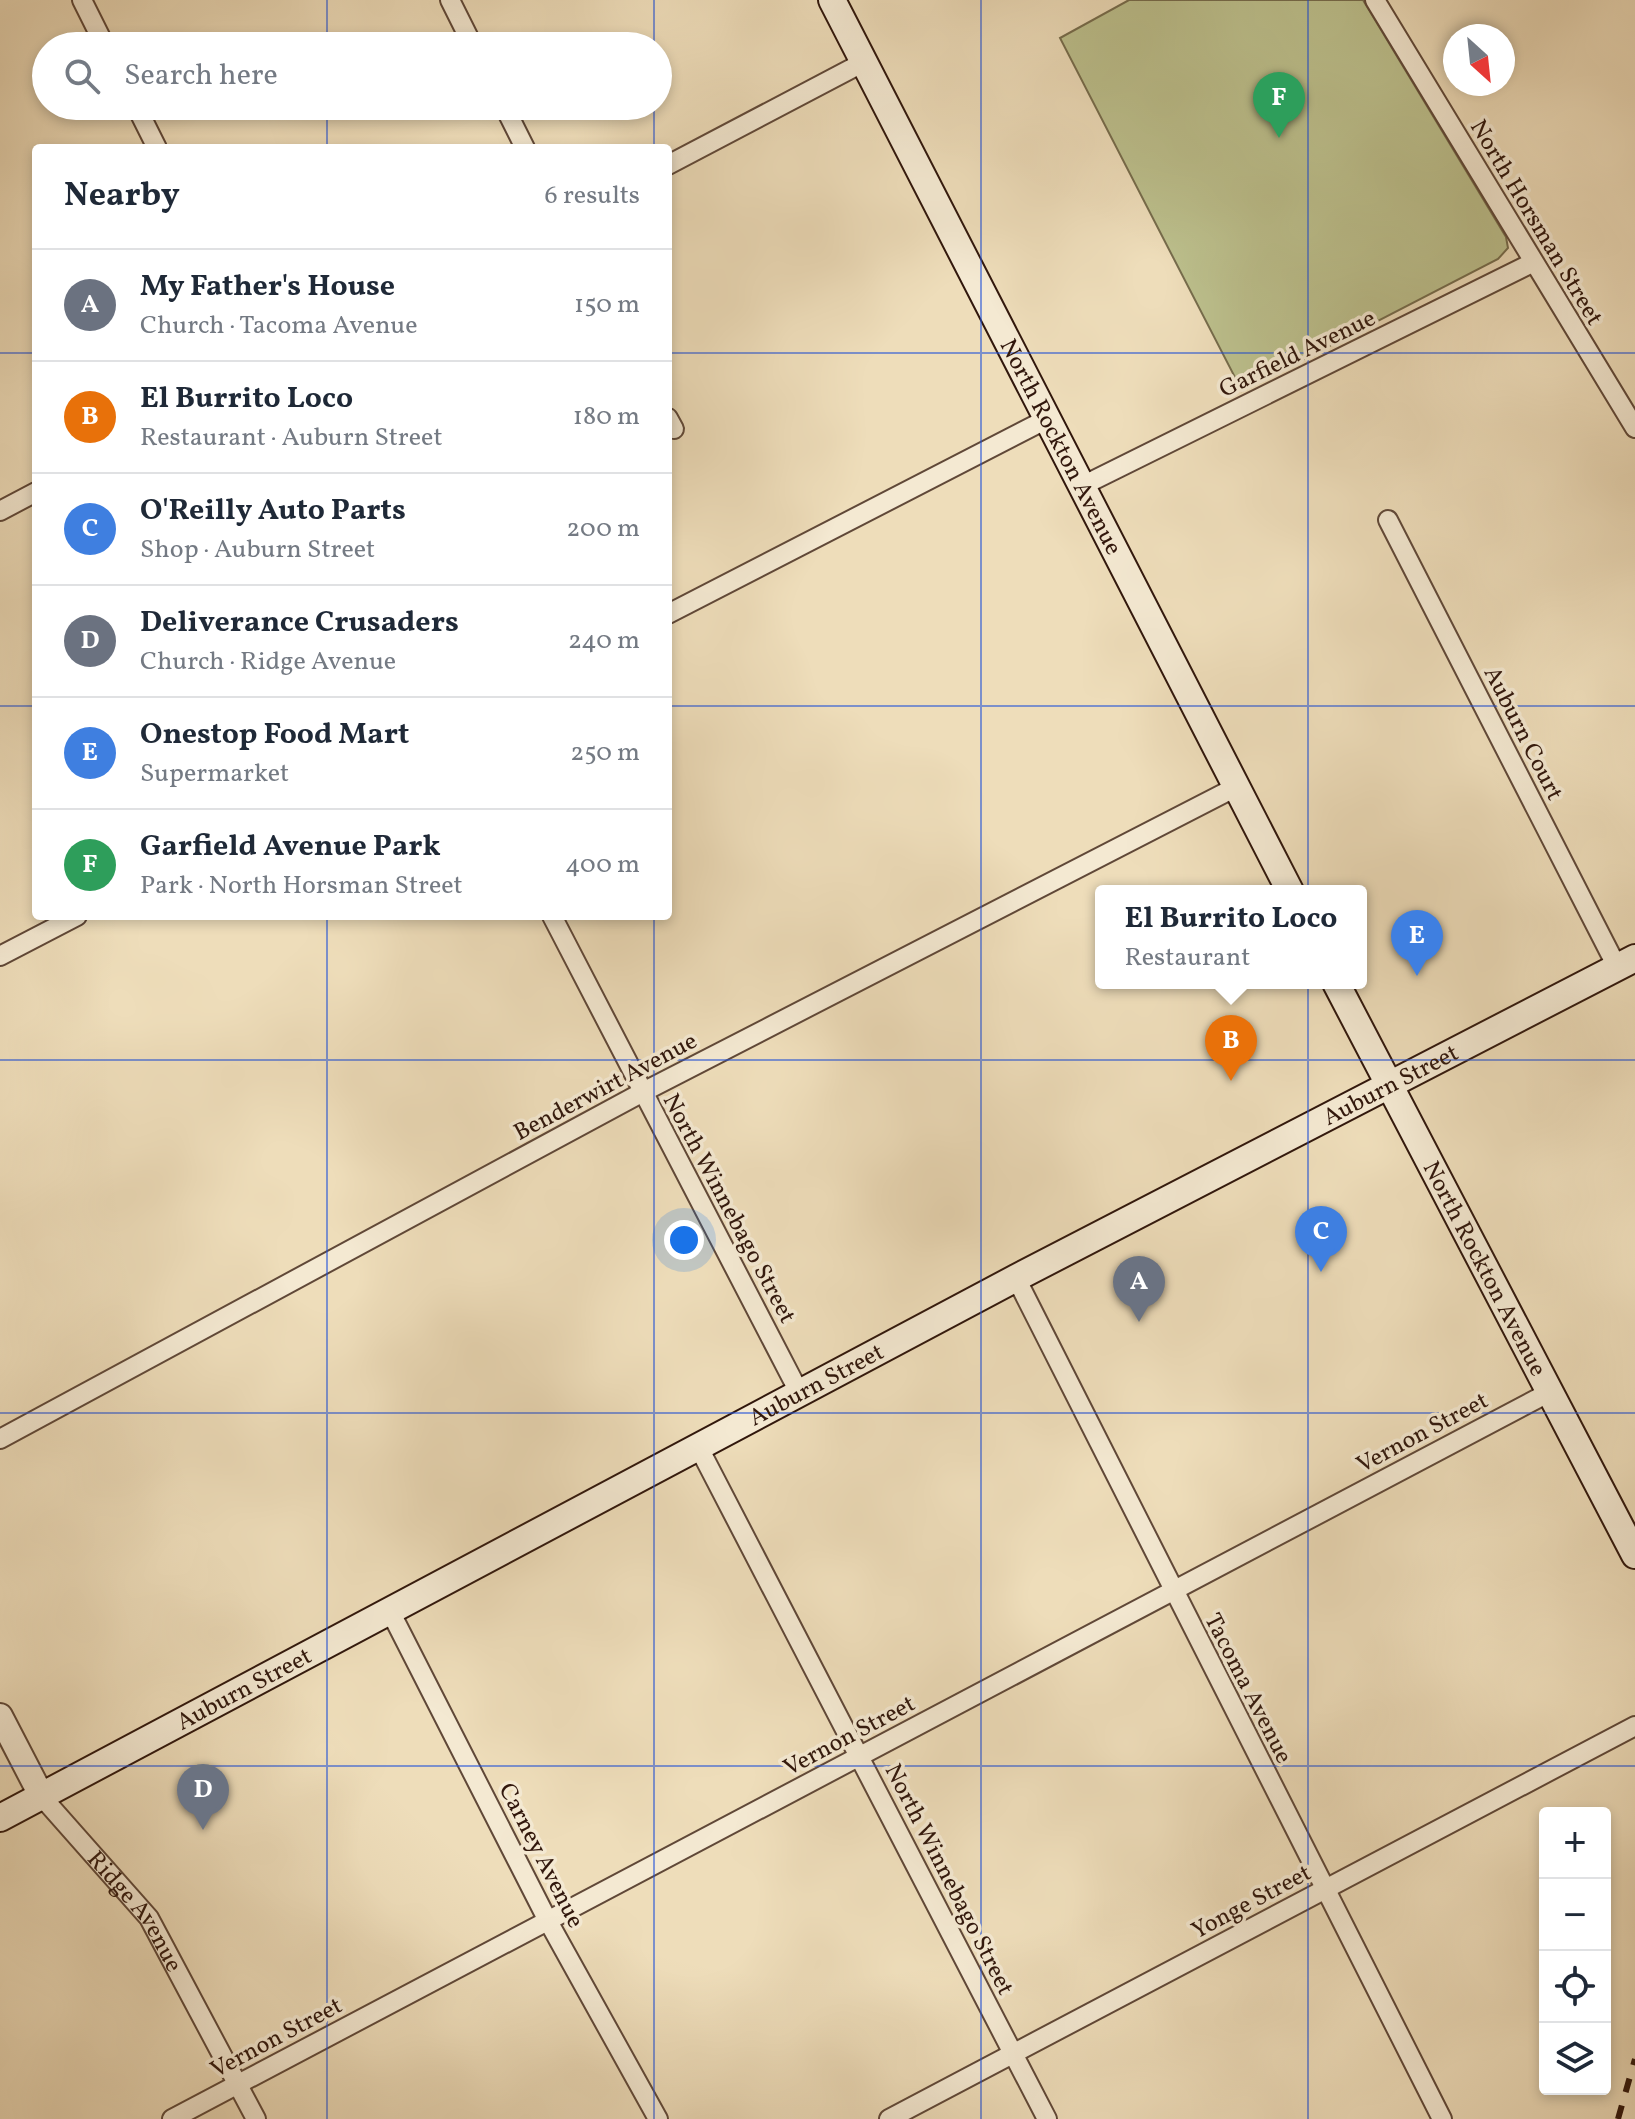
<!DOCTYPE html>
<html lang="en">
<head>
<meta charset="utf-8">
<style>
  :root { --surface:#fff; --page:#f2f2f3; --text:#1f2937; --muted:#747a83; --line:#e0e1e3; --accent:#1a73e8 }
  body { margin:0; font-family:Vollkorn,serif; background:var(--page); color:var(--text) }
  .controls { position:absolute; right:24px; bottom:24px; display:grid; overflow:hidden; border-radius:8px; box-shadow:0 4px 12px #0003 }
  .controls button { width:72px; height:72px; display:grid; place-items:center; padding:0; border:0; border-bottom:2px solid var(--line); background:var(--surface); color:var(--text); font:40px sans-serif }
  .compass { position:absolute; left:1443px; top:24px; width:72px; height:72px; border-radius:50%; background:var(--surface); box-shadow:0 4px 12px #0003; rotate:153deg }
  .you { position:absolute; left:684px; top:1240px; width:28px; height:28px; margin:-20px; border:6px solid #fff; border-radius:50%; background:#1a73e8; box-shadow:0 0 0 12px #1a73e833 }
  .badge { display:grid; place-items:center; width:52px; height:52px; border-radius:50%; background:var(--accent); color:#fff; font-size:26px; font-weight:700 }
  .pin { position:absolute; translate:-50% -66px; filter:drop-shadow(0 2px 4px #0008) }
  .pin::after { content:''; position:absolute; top:42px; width:28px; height:24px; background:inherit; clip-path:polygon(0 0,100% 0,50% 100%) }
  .popup { position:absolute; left:1095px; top:885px; width:272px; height:104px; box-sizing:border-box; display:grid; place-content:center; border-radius:8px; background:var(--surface); filter:drop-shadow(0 2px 6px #0005); font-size:26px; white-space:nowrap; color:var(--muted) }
  .popup b { font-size:30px; color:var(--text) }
  .popup::after { content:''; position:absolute; left:50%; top:100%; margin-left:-16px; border:16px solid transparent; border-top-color:var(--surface) }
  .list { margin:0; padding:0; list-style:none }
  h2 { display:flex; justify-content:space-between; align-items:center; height:104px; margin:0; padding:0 32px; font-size:34px }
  h2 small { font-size:26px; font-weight:400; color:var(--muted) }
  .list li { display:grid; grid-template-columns:52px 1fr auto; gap:24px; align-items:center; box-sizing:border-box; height:112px; padding:0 32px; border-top:2px solid var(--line) }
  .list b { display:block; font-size:30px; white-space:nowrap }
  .list p { margin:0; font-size:26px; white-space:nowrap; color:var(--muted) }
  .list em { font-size:26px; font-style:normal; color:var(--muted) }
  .icon { flex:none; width:44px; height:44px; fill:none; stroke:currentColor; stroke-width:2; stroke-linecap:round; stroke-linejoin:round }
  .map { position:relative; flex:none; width:1635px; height:2119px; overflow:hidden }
  .search { position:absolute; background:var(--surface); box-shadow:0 4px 12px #0003; left:32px; top:32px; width:640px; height:88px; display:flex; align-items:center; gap:20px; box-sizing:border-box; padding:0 28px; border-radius:44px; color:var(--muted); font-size:30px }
  .panel { position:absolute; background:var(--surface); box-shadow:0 4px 12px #0003; left:32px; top:144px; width:640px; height:776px; border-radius:8px }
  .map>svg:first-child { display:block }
  .green { fill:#bcc08d; stroke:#766c4c; stroke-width:2 }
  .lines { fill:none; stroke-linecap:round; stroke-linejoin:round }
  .minor-casing { stroke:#604838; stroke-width:22 }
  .tertiary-casing { stroke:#604838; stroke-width:28 }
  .secondary-casing { stroke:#31170c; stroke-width:30 }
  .minor { stroke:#f4e9d2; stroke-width:18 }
  .tertiary { stroke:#f4e9d2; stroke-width:24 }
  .secondary { stroke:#f4e9d2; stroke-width:26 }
  .rail { stroke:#31170c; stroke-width:6; stroke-dasharray:14 14; stroke-linecap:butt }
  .grid { fill:none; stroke:#1d4ed8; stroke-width:2; stroke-opacity:0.55 }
  .labels { text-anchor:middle; stroke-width:7; stroke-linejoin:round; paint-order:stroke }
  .street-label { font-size:24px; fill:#31170c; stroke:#f4e9d2 }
</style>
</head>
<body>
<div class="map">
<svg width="1635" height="2119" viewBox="0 0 1635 2119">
  <rect width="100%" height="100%" fill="#eeddba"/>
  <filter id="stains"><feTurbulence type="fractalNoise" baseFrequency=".0025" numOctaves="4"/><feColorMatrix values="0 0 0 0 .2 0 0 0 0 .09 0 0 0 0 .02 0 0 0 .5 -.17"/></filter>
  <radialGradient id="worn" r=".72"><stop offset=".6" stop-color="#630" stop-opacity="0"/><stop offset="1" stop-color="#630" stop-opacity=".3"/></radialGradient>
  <path class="green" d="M 1129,0 L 1363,0 L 1506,237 L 1508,248 L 1498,259 L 1242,391 L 1060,38 Z"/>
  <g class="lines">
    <defs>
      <g id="minor">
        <path d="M 82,0 L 105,46"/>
        <path d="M 450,0 L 473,46"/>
        <path d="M 1375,0 L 1635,428"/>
        <path d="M 136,106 L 157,148"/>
        <path d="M 504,106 L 525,148"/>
        <path d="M 668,165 L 864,62"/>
        <path d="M 668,418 L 674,429"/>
        <path d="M 1084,485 L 1532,263"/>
        <path d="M 0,511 L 36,492"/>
        <path d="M 1388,520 L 1617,967"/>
        <path d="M 668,614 L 1047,419"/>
        <path d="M 552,916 L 800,1394"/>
        <path d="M 0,956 L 77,916"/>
        <path d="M 1016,1278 L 1442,2119"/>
        <path d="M 0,1439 L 643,1092 L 1238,786"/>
        <path d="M 699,1448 L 1047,2119"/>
        <path d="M 390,1611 L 548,1921 L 658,2119"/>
        <path id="s1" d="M 42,1797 L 149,1918 L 256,2119"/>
        <path d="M 172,2119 L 1548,1393"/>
        <path d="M 889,2119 L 1635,1726"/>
      </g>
      <path id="tertiary" d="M 0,1716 L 42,1797"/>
      <g id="secondary">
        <path id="s2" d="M 832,0 L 1290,891"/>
        <path id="s3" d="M 1336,983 L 1635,1555"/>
        <path id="s4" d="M 0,1818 L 1016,1278 L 1635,958"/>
      </g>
    </defs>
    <use href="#minor" class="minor-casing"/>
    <use href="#tertiary" class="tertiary-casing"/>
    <use href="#secondary" class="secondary-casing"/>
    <use href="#minor" class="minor"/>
    <use href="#tertiary" class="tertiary"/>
    <use href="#secondary" class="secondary"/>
    <path class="rail" d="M 1618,2119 L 1635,2059"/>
  </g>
  <path class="grid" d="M 327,0 L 327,46M 654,0 L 654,46M 981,0 L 981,2119M 1308,0 L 1308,2119M 327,106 L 327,148M 654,106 L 654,148M 0,353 L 36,353M 668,353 L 1635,353M 0,706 L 36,706M 668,706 L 1635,706M 327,916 L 327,2119M 654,916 L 654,2119M 0,1060 L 1635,1060M 0,1413 L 1635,1413M 0,1766 L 1635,1766"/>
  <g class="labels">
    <g class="street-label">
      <text transform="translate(1537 222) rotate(59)" y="8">North Horsman Street</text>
      <text transform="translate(1297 353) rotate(-26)" y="8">Garfield Avenue</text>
      <text dy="8" stroke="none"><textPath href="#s2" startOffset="502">North Rockton Avenue</textPath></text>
      <text transform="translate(1524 733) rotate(63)" y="8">Auburn Court</text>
      <text dy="8" stroke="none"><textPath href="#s4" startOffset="1572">Auburn Street</textPath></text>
      <text transform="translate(605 1086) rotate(-28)" y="8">Benderwirt Avenue</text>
      <text transform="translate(730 1208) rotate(62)" y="8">North Winnebago Street</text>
      <text dy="8" stroke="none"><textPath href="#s3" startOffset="322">North Rockton Avenue</textPath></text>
      <text dy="8" stroke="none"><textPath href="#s4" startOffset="924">Auburn Street</textPath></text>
      <text transform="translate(1422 1432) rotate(-28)" y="8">Vernon Street</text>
      <text transform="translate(1249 1688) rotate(63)" y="8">Tacoma Avenue</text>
      <text dy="8" stroke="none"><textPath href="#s4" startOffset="276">Auburn Street</textPath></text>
      <text transform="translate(849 1735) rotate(-28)" y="8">Vernon Street</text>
      <text transform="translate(542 1855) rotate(63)" y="8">Carney Avenue</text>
      <text transform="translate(950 1879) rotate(63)" y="8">North Winnebago Street</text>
      <text transform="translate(1251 1901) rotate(-28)" y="8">Yonge Street</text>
      <text dy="8" stroke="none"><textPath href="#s1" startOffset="148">Ridge Avenue</textPath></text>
      <text transform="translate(276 2037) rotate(-28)" y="8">Vernon Street</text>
    </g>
  </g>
  <rect width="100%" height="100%" filter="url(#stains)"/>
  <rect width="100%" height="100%" fill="url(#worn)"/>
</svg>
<div class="controls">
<button>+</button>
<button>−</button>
<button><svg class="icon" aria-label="locate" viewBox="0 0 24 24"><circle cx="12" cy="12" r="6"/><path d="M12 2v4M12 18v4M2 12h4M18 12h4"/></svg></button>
<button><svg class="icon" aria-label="layers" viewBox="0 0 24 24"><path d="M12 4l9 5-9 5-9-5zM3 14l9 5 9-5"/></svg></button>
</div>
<svg class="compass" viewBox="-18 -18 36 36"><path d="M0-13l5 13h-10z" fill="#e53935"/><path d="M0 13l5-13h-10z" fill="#747a83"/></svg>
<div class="you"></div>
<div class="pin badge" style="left:1139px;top:1322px;background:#6b7280">A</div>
<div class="pin badge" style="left:1231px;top:1081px;background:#e8710a">B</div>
<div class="popup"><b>El Burrito Loco</b>Restaurant</div>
<div class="pin badge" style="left:1321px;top:1272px;background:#3f7fe0">C</div>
<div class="pin badge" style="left:203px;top:1830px;background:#6b7280">D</div>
<div class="pin badge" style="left:1417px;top:976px;background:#3f7fe0">E</div>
<div class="pin badge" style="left:1279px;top:138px;background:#2e9e5b">F</div>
<div class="search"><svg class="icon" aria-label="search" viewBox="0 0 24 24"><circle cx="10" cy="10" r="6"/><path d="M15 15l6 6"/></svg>Search here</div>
<section class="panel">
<h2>Nearby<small>6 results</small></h2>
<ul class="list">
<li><span class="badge" style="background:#6b7280">A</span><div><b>My Father's House</b><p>Church · Tacoma Avenue</p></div><em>150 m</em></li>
<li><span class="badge" style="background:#e8710a">B</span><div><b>El Burrito Loco</b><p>Restaurant · Auburn Street</p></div><em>180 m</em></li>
<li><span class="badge" style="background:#3f7fe0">C</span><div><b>O'Reilly Auto Parts</b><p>Shop · Auburn Street</p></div><em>200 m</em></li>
<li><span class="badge" style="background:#6b7280">D</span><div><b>Deliverance Crusaders</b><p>Church · Ridge Avenue</p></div><em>240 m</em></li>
<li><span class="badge" style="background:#3f7fe0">E</span><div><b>Onestop Food Mart</b><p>Supermarket</p></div><em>250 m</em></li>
<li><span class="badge" style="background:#2e9e5b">F</span><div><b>Garfield Avenue Park</b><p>Park · North Horsman Street</p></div><em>400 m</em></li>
</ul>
</section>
</div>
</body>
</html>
